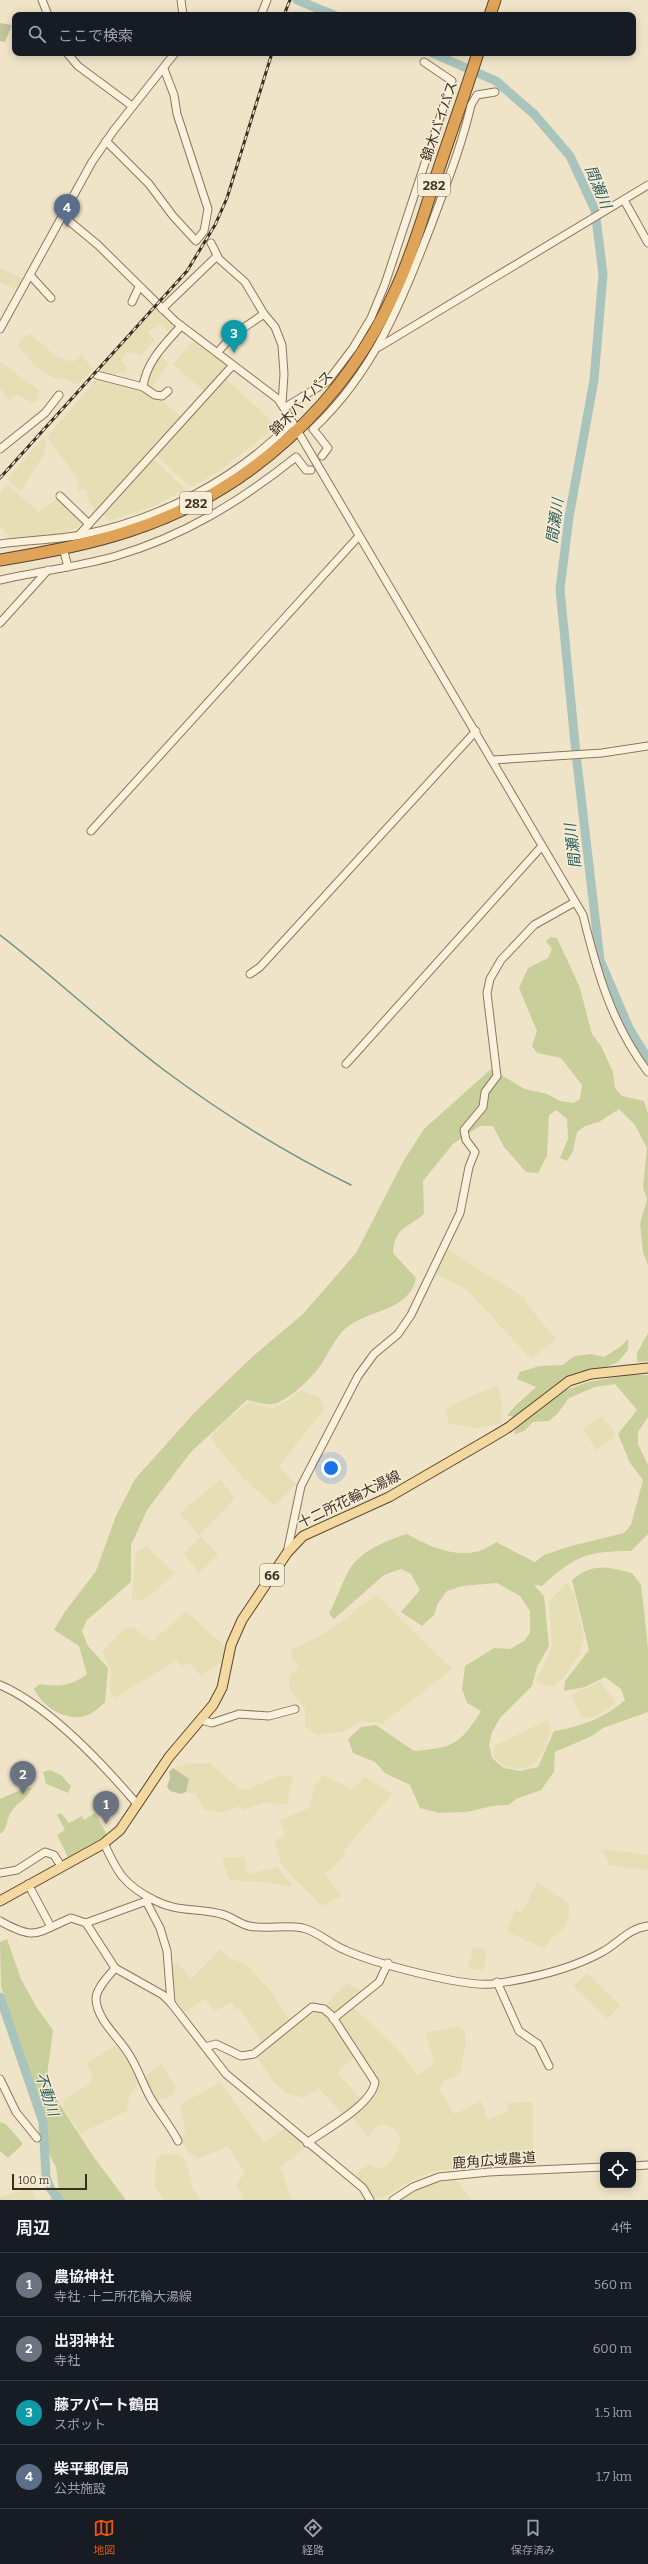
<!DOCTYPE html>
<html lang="ja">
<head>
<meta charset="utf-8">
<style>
  :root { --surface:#171b24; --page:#242831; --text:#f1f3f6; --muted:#9ea1a6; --line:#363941; --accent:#ea580c }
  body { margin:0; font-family:Bitter,"Noto Sans JP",serif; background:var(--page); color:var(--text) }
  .controls { position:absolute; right:12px; bottom:12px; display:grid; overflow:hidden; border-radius:8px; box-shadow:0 2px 10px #0003 }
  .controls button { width:36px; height:36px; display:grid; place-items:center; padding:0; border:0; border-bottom:1px solid var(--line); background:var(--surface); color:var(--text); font:20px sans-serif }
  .scale { position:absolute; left:12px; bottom:10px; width:75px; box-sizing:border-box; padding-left:4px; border:2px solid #3d2e20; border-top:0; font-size:11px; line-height:14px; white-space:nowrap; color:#3d2e20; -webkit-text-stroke:3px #f7eed8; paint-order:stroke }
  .you { position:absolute; left:331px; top:1468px; width:14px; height:14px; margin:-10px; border:3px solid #fff; border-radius:50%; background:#1a73e8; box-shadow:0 0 0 6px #1a73e833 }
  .badge { display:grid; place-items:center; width:26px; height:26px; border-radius:50%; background:var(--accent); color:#fff; font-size:13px; font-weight:700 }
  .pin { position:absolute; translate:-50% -33px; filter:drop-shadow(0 1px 2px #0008) }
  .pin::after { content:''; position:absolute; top:21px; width:14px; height:12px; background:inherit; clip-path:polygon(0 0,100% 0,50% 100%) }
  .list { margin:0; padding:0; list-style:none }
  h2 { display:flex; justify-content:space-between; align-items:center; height:52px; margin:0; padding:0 16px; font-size:17px }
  h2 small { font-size:13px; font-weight:400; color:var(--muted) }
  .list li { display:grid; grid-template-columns:26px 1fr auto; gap:12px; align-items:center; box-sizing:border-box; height:64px; padding:0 16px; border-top:1px solid var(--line) }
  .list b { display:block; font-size:15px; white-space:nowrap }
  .list p { margin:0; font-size:13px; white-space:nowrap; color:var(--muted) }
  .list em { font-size:13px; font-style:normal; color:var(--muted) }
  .icon { flex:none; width:22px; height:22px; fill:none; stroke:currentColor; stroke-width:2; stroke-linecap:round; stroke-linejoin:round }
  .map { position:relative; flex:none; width:648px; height:2200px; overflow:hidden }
  .search { position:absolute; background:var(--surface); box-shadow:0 2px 10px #0003; left:12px; right:12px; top:12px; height:44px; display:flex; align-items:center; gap:10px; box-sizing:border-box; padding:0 14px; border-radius:8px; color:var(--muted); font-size:15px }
  .sheet { height:308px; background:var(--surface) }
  nav { display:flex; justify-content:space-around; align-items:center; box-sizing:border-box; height:56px; border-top:1px solid var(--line); background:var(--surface); font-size:11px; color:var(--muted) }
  nav a { display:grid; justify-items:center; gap:2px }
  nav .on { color:var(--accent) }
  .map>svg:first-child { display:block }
  .farmland { fill:#e6deb5 }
  .green { fill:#c9cf9b }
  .cemetery { fill:#bfc49a }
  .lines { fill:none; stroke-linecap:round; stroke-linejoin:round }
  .stream { stroke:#6f938a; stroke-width:1.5 }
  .river { stroke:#a9c4bc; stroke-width:9 }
  .minor-casing { stroke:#8d765c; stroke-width:9 }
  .major-casing { stroke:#5b4430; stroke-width:11 }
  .highway-casing { stroke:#5b4430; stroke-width:13 }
  .minor { stroke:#faf1dc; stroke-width:7 }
  .major { stroke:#f3d9a0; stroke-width:9 }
  .highway { stroke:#e0a458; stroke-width:11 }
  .rail-casing { stroke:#3d2e20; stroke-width:3 }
  .rail { stroke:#f7eed8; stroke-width:1.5; stroke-dasharray:4.5; stroke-linecap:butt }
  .labels { text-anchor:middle; stroke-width:3; stroke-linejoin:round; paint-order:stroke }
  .shield { fill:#f7eed8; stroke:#756857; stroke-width:1 }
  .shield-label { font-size:13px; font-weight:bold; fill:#3d2e20 }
  .street-label { font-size:14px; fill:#3d2e20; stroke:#f7eed8 }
  .water-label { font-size:15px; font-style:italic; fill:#2f5d5a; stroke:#f7eed8 }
</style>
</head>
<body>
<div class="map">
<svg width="648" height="2200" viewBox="0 0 648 2200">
  <rect width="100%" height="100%" fill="#f0e4c8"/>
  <g class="farmland">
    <path d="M 0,268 L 23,279 L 17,289 L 0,283 Z"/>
    <path d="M 156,308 L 176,326 L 169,333 L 161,324 L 148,332 L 154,340 L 141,355 L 127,352 L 121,361 L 127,367 L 126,373 L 117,373 L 115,377 L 96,373 Z"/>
    <path d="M 29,333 L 57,357 L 73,362 L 81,355 L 93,369 L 78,385 L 64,378 L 53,378 L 34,365 L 18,345 Z"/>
    <path d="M 193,341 L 229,366 L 206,393 L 173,364 Z"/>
    <path d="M 159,355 L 169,363 L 150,390 L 145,385 L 145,378 Z"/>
    <path d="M 0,362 L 39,390 L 37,401 L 31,403 L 19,395 L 14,396 L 9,400 L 3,394 L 4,392 L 0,389 Z"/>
    <path d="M 99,376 L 136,385 L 163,402 L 182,418 L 96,511 L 89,502 L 86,489 L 78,491 L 76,476 L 47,437 Z"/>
    <path d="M 226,379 L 277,426 L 222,469 L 194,486 L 189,486 L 157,455 Z"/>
    <path d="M 43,438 L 47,442 L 44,454 L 21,491 L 7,479 Z"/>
    <path d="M 153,459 L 185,489 L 156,505 L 110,521 L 102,514 Z"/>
    <path d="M 7,485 L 39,512 L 58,498 L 84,524 L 62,534 L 12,539 L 0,527 L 0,492 Z"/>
    <path d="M 447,1249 L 526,1299 L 524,1301 L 556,1339 L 531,1359 L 467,1290 L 435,1273 Z"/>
    <path d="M 497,1385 L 502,1404 L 501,1424 L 476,1428 L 449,1424 L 445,1411 L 452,1405 Z"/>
    <path d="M 301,1390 L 320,1398 L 324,1409 L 279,1466 L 296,1484 L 275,1506 L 243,1478 L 210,1438 L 224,1422 L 249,1402 L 272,1408 L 288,1400 Z"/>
    <path d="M 602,1416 L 615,1433 L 615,1437 L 596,1450 L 583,1429 Z"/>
    <path d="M 220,1480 L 235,1498 L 199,1535 L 180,1513 Z"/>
    <path d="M 201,1536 L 218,1555 L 199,1573 L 184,1553 Z"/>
    <path d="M 147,1547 L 175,1573 L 150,1596 L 142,1600 L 132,1599 L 135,1555 L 139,1550 Z"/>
    <path d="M 568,1583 L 574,1593 L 584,1639 L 579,1656 L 563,1678 L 552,1687 L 536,1682 L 552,1646 L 549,1601 Z"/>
    <path d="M 376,1595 L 452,1669 L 383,1723 L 359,1722 L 345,1731 L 317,1735 L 305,1726 L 305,1708 L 289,1688 L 290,1675 L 299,1667 L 291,1658 L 293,1649 L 326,1633 Z"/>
    <path d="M 186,1611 L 226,1648 L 222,1662 L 201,1676 L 189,1662 L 182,1667 L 176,1660 L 115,1698 L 110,1691 L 111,1671 L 103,1654 L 104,1649 L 125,1628 L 133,1627 L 150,1640 L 154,1640 Z"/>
    <path d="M 600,1682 L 615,1701 L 610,1708 L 593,1717 L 582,1719 L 571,1695 Z"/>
    <path d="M 547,1720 L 551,1728 L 545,1749 L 535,1763 L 528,1767 L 517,1769 L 504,1766 L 494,1757 L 494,1746 Z"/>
    <path d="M 194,1763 L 210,1763 L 239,1789 L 247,1789 L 282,1775 L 293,1777 L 287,1804 L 263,1803 L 243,1810 L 240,1806 L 222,1812 L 204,1810 L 196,1794 L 186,1792 L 189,1779 L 173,1768 Z"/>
    <path d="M 324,1775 L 352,1789 L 365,1777 L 392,1794 L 346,1848 L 344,1857 L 325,1874 L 342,1896 L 322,1906 L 281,1864 L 275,1840 L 286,1835 L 280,1820 L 309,1808 L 316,1783 Z"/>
    <path d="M 602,1849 L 648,1855 L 648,1870 L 609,1865 Z"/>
    <path d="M 225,1857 L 244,1857 L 248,1874 L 277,1867 L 292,1885 L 290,1887 L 265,1882 L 230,1880 L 222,1860 Z"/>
    <path d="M 537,1882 L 564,1900 L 569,1906 L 569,1916 L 563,1929 L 552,1937 L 545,1949 L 506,1931 L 515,1910 L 522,1913 Z"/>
    <path d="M 473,1947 L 487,1949 L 484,1971 L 468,1968 Z"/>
    <path d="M 220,1949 L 230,1959 L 245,1963 L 269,1989 L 290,2020 L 262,2042 L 240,2008 L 237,2010 L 231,2003 L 214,2011 L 206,1999 L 185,2012 L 176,2000 L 172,1967 L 178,1963 L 191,1979 Z"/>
    <path d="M 587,1973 L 620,2005 L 607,2019 L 573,1986 Z"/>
    <path d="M 348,1983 L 364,1992 L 337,2012 L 332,2011 L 326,2004 Z"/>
    <path d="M 353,2007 L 396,2047 L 418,2075 L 434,2063 L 426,2033 L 458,2026 L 465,2032 L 466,2043 L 460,2074 L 443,2081 L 443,2084 L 438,2088 L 454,2114 L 481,2101 L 488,2120 L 509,2111 L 507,2103 L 533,2102 L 533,2164 L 435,2171 L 414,2179 L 388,2195 L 375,2199 L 356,2175 L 367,2164 L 379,2169 L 389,2164 L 396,2154 L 401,2138 L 395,2129 L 383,2124 L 375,2127 L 368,2138 L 351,2115 L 364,2105 L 378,2087 L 371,2071 L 338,2021 Z"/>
    <path d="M 319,2012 L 328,2017 L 355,2056 L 340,2069 L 338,2074 L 361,2099 L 342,2114 L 319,2088 L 304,2098 L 286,2093 L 272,2080 L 257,2057 L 306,2016 Z"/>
    <path d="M 116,2045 L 128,2057 L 138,2082 L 130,2094 L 127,2111 L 81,2133 L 63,2108 L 64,2099 L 90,2083 L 93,2077 L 86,2063 Z"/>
    <path d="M 162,2064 L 175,2086 L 174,2093 L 166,2099 L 155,2100 L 145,2080 L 150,2072 Z"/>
    <path d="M 220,2082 L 264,2143 L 285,2128 L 306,2147 L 280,2167 L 292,2200 L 240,2200 L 243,2195 L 236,2184 L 245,2173 L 228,2146 L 198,2159 L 188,2152 L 179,2138 L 185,2133 L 185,2130 L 180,2105 Z"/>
    <path d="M 163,2154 L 177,2154 L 186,2161 L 193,2189 L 201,2200 L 163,2200 L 155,2186 L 156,2159 Z"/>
    <path d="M 456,2180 L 472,2200 L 399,2200 L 421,2186 Z"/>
    <path d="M 31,2188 L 36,2200 L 0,2200 L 0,2197 Z"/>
  </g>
  <g class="green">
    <path d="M 551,937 L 557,938 L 580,988 L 592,1034 L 601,1046 L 613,1072 L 615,1088 L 622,1096 L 644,1101 L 648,1113 L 648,1265 L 643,1252 L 640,1224 L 647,1199 L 643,1187 L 647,1148 L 635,1125 L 619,1109 L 599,1122 L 585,1126 L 577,1132 L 573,1151 L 567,1161 L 560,1158 L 568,1139 L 567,1119 L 556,1110 L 549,1115 L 547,1156 L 538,1173 L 526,1172 L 504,1147 L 493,1126 L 480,1126 L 453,1144 L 444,1155 L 423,1181 L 424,1214 C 407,1229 395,1226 393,1253 L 416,1278 C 409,1312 369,1309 346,1328 C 335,1338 330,1351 322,1363 C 313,1377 294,1395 279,1402 C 270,1407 256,1402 247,1400 L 191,1452 L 147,1510 L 131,1545 L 131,1582 L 87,1620 L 82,1631 L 88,1646 L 108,1668 L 105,1702 C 99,1708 90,1716 81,1717 C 61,1719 42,1705 34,1689 L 40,1684 C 59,1687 72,1686 87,1674 L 79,1646 L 54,1630 L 64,1613 L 96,1571 L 116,1516 L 135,1479 L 195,1412 L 252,1357 L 303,1314 L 356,1253 L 404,1160 L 424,1129 L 491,1069 L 525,1089 L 547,1094 L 560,1101 L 574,1103 L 580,1099 L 582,1085 L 561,1058 L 537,1053 L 532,1046 L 537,1031 L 519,988 L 528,968 L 548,958 L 552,949 L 546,941 Z"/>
    <path d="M 648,1333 L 648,1361 L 637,1362 L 637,1353 Z"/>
    <path d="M 628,1339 L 628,1350 L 618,1362 L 606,1367 L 578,1372 L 518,1417 L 507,1416 L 514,1407 L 536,1387 L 517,1379 L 520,1372 L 539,1366 L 563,1365 L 574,1356 L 591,1354 L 604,1357 L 620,1347 Z"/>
    <path d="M 629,1375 L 648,1375 L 648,1417 L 638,1432 L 638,1444 L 648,1465 L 648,1534 L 631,1551 C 588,1551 574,1556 542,1586 L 534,1585 L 544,1596 L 549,1646 L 537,1667 L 532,1686 L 500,1718 L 492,1732 L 489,1745 L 492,1758 L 504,1768 L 520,1771 L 538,1767 L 554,1731 C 582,1726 603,1719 625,1700 L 621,1689 L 605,1677 L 585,1687 L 564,1691 L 565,1681 L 589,1650 L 572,1580 C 593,1562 608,1567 632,1573 L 641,1585 L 645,1619 L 648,1649 L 648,1712 L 603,1728 L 592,1736 L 555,1752 L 554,1772 L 541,1790 L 516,1799 L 509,1805 L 492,1806 L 467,1812 L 439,1813 L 420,1808 L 410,1785 L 385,1773 L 375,1762 L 353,1753 L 348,1739 L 361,1727 L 376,1725 L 414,1751 C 452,1748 460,1745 481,1711 L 467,1703 L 462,1689 L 465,1666 L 494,1648 L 510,1649 L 524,1641 L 530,1633 L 530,1611 L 520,1596 L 497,1583 L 463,1586 L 447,1591 L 438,1603 L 434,1615 L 422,1626 L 401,1612 L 420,1590 L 411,1574 L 401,1569 L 384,1575 L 334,1619 L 329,1614 C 336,1601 340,1587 347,1574 C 357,1552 385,1541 407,1534 C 434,1549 468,1564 496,1542 L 535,1562 L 544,1555 L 571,1546 L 624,1533 L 631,1525 L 643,1480 L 630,1463 L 618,1434 L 637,1410 L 615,1384 L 595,1387 L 569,1398 L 558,1413 L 549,1421 L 533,1422 L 524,1431 L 515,1434 L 515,1428 L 564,1391 L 588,1382 Z"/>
    <path d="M 50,1770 L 61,1775 L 71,1786 L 68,1793 L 46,1784 L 43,1772 Z"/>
    <path d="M 27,1787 L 32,1788 C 26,1801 17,1802 11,1812 C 6,1820 8,1829 0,1834 L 0,1799 Z"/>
    <path d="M 61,1813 L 69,1823 L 82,1816 L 84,1820 L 95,1813 L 107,1835 L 68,1857 L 57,1835 L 65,1830 L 57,1815 Z"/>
    <path d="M 7,1939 L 21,1979 L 37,2008 L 53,2030 L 46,2083 L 93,2156 L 126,2200 L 49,2200 L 59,2190 L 56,2167 L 49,2154 L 44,2125 L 1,1986 L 0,1942 Z"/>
    <path d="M 0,2122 L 6,2124 L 23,2144 L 8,2158 L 0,2151 Z"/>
  </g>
  <g class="cemetery">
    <path d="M 0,23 L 12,25 L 5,42 L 0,41 Z"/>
    <path d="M 173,1768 L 189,1779 L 186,1792 L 181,1794 L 170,1791 L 167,1787 L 170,1778 L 169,1772 Z"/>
  </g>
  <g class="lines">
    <path class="stream" d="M 0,935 C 56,978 107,1027 164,1070 C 223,1114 285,1153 351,1185"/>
    <g class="river">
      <path d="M 297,0 L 334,15"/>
      <path d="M 432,53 L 496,81 L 534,114 L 570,156 L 595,210 L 603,274 L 594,380 L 569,517 L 560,589 L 576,754 L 600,960 L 629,1028 L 648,1059"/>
      <path d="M 0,1997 L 43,2122 L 46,2177 L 50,2188 L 59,2200"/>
    </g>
    <defs>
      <g id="minor">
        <path d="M 42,0 L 48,15"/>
        <path d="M 181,0 L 183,15"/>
        <path d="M 261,15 L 267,0"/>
        <path d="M 67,53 L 78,66 L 132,106"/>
        <path d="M 106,141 L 149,184 L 173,216 L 196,241 L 204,231 L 208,209 L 177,114 L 174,95 L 164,69"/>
        <path d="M 624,200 L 648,243"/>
        <path d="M 63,216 L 98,245 L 175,321 L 278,399 L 284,408 L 583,915 C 597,972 612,1025 648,1072"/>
        <path d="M 211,243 L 219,259 L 245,282 L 264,314 L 275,327 L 282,345 L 284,374 L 282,404"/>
        <path d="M 30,275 L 51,298"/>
        <path d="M 132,302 L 139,287"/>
        <path d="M 162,309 L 217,256"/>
        <path d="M 0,329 L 92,162 L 114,130 L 175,53"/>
        <path d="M 379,347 L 648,185"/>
        <path d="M 217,353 L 233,335 L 264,314"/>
        <path d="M 97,375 L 143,387"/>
        <path d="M 168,391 L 162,396 L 155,395 L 143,387 C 146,362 165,344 181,326"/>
        <path d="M 284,408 L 328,381 L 353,348 L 371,318 L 385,284 L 452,81 L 424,62"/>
        <path d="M 0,449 L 45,413 L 59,395"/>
        <path d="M 322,456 L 328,448 L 313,429 C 375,371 402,300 432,223 C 446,185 462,145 471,105 L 477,95 L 495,92"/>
        <path d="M 60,496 L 89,524"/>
        <path d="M 79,535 L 233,365"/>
        <path d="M 0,544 C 27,540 55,540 81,535 C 159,520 237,479 292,422"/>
        <path d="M 63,548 L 68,567"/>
        <path d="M 0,580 C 39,571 78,567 116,556 C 184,536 241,501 296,457 L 306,470 L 311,470"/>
        <path d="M 0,623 L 48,570"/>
        <path d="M 493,760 L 602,753 L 648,746"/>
        <path d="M 91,831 L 359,536"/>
        <path d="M 250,974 L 260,967 L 476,731"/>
        <path d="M 346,1064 L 542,846"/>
        <path d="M 287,1553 L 301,1486 L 358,1376 L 374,1354 L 398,1334 L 411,1315 L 460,1213 L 469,1167 L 475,1152 L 466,1140 L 464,1130 L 483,1107 L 485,1092 L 497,1076 L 487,993 L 490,979 L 501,960 L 534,925 L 575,902"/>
        <path d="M 0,1685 C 49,1706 102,1763 137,1804"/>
        <path d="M 201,1720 L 212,1723 L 239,1714 L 269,1716 L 295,1709"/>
        <path d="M 104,1843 C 117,1872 124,1885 154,1900 C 176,1912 198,1908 221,1914 C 231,1916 239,1924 249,1926 C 266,1930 285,1924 303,1928 C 319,1932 330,1944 345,1950 C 373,1963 463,1987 492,1984 C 529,1979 572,1969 604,1951 C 619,1942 630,1928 648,1926"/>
        <path d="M 0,1873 L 17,1870 L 45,1852 L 54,1855 L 61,1866"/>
        <path d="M 28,1884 L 51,1927"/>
        <path d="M 147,1903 L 160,1928 L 167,1951 L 171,2003"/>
        <path d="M 0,1921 C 36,1941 36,1933 71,1918 L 86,1923 L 152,1899"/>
        <path d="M 86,1923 L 115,1968 L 163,1995 L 171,2003 L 226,2074 L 363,2188 L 370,2200"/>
        <path d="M 115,1968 C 109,1976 96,1988 96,1999 C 97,2021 120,2038 130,2056 C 138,2069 143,2084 150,2097 C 159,2113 170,2125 178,2141"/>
        <path d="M 497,1982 L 519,2031 L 538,2044 L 549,2066"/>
        <path d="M 333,2019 L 379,1982 L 388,1963"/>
        <path d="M 205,2047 L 216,2044 L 241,2056 L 254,2054 L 312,2007 L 324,2009 L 332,2016 L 375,2082 C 372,2105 326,2129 307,2143"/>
        <path d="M 0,2079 L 16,2112 L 37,2138"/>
        <path d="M 633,2166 L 648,2165"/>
        <path d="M 393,2200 L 413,2187 L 439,2177 L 489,2172 L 603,2167"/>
      </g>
      <path id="major" d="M 0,1901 L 103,1844 L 120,1830 L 169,1757 L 213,1705 L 222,1688 L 231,1645 L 242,1620 L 287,1553 L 303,1536 L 389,1497 L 489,1439 L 509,1427 L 569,1381 L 591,1374 L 648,1368"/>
      <g id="highway">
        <path d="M 490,15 L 495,0"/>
        <path d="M 0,560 C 43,553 87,545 129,531 C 248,493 346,403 396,289 C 411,257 421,223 432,189 C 447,144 463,99 478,53"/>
      </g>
    </defs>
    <use href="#minor" class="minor-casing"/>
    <use href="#major" class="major-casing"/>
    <use href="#highway" class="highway-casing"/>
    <use href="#minor" class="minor"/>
    <use href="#major" class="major"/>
    <use href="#highway" class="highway"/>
    <defs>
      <g id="rail">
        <path d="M 284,15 L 290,0"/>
        <path d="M 0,478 L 187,271 L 215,225 L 227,198 L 272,53"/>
      </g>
    </defs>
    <use href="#rail" class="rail-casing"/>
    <use href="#rail" class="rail"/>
  </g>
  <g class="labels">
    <g class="shield">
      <rect x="418" y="174" width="32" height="22" rx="3"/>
      <rect x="180" y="492" width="32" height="22" rx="3"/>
      <rect x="260" y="1564" width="24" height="22" rx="3"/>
    </g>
    <g class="shield-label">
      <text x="434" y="190">282</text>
      <text x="196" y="508">282</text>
      <text x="272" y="1580">66</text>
    </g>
    <g class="street-label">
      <text transform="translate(439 121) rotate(-71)" y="5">錦木バイパス</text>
      <text transform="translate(301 403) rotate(-46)" y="5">錦木バイパス</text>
      <text transform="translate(349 1499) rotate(-26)" y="5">十二所花輪大湯線</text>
      <text transform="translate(494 2160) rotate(-4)" y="5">鹿角広域農道</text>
    </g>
    <g class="water-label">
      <text transform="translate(598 187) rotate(68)" y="5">間瀬川</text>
      <text transform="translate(555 521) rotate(-82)" y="5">間瀬川</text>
      <text transform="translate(573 846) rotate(-97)" y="5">間瀬川</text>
      <text transform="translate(47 2094) rotate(72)" y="5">不動川</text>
    </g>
  </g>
</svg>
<div class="controls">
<button><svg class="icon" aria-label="locate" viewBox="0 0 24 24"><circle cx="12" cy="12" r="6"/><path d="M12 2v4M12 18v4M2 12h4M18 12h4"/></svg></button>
</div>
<div class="scale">100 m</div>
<div class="you"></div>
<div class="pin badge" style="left:106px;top:1824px;background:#6b7280">1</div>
<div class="pin badge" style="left:23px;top:1794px;background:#6b7280">2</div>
<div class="pin badge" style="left:234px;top:353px;background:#0f9aa8">3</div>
<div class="pin badge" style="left:67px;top:227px;background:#5c6f8a">4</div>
<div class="search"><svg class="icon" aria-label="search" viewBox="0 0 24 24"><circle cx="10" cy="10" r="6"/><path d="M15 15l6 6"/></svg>ここで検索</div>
</div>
<section class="sheet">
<h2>周辺<small>4件</small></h2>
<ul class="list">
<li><span class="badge" style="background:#6b7280">1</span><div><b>農協神社</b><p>寺社 · 十二所花輪大湯線</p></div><em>560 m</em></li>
<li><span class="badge" style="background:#6b7280">2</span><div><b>出羽神社</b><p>寺社</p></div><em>600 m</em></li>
<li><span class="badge" style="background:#0f9aa8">3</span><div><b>藤アパート鶴田</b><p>スポット</p></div><em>1.5 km</em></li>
<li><span class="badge" style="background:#5c6f8a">4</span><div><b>柴平郵便局</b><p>公共施設</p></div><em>1.7 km</em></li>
</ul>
</section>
<nav>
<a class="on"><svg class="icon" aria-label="map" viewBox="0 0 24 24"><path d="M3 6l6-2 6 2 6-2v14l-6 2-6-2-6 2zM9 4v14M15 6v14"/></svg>地図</a>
<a><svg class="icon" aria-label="directions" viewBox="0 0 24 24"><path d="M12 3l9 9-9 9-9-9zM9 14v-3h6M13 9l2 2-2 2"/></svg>経路</a>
<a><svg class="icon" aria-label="saved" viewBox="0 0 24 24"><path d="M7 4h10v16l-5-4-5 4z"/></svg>保存済み</a>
</nav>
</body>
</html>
